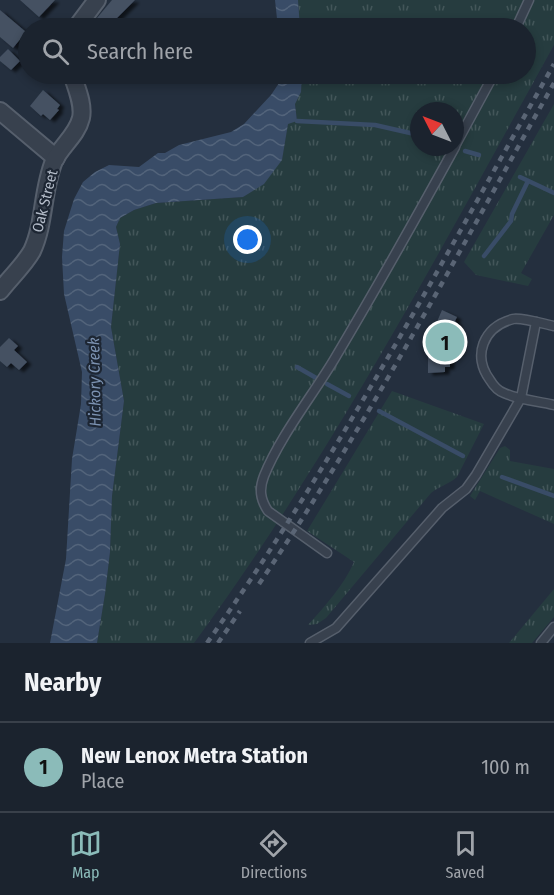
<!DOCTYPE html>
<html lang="en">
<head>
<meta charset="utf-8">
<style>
  :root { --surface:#1b232e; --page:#282f3a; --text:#f1f3f6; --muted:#a0a4aa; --line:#39404a; --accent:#8bbbb9 }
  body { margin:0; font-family:"Fira Sans Condensed",sans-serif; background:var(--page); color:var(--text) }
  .compass { position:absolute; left:410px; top:102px; width:54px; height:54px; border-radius:50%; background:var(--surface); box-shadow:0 3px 9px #0003; rotate:312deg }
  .you { position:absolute; left:248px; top:240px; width:21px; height:21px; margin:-15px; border:4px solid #fff; border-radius:50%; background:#1a73e8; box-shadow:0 0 0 9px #1a73e833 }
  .badge { display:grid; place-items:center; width:39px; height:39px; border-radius:50%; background:var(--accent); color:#111; font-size:20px; font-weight:700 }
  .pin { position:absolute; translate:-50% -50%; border:3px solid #fff; box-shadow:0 2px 6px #0006 }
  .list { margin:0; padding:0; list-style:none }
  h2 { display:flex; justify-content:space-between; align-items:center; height:78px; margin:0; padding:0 24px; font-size:26px }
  h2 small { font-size:20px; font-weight:400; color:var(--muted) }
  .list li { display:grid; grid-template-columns:39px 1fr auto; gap:18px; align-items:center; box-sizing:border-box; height:90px; padding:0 24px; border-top:2px solid var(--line) }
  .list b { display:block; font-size:22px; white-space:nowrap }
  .list p { margin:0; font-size:20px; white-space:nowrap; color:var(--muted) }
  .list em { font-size:20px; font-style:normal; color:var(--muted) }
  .icon { flex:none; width:33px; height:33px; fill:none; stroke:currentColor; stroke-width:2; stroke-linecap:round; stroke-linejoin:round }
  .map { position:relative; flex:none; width:554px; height:643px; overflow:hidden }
  .search { position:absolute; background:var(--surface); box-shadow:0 3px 9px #0003; left:18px; right:18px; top:18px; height:66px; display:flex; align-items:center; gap:15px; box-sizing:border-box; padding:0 21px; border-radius:33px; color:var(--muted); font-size:22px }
  .sheet { height:168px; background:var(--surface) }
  nav { display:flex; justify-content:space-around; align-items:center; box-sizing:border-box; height:84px; border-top:2px solid var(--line); background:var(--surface); font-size:16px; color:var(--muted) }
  nav a { display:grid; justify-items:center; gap:3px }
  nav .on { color:var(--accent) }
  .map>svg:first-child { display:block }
  .grass { fill:url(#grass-tufts); fill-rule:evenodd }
  .water { fill:url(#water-waves) }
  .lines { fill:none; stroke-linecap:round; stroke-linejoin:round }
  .stream { stroke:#394c67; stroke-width:4.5 }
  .building { fill:#455162; filter:url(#shadow) }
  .lane-casing { stroke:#565f6c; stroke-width:11 }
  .street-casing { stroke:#565f6c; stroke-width:20 }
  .lane { stroke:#38414e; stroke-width:8 }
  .street { stroke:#38414e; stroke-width:16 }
  .rail { stroke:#5a6575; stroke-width:4.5; stroke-dasharray:6 6; stroke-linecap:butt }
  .labels { text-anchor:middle; stroke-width:4.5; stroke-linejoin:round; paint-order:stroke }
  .street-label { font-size:15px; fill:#b4bcc9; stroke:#1d2633 }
  .water-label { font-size:16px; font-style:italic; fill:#7c92b1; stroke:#1d2633 }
</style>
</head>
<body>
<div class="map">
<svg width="554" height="643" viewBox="0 0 554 643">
  <defs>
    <pattern id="grass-tufts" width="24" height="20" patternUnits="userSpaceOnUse" patternTransform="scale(1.5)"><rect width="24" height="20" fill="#263c3f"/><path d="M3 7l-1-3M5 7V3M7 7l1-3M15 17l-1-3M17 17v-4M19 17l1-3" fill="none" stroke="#435659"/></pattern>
    <pattern id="water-waves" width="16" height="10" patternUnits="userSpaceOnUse" patternTransform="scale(1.5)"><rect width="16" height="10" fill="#394c67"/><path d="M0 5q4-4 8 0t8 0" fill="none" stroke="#53647b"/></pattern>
    <filter id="shadow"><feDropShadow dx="4.5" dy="2.5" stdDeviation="1.5" flood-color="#0009"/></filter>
  </defs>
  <rect width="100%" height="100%" fill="#242f3e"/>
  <g class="grass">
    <path d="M 298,0 L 554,0 L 554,45 C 441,249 332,455 194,643 L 97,643 L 105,594 L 110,552 L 112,496 L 124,401 L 111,327 L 120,244 L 116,227 L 120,218 L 134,210 L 156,203 L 243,197 L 282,159 L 288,123 L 297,121 L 295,103 L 301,91 L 302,74 L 526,74 L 526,28 L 300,28 ZM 419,111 L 455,111 L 455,147 L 419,147 Z"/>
    <path d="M 554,104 L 554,215 L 521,273 L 532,279 L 528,286 L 476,275 L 464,262 Z"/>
    <path d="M 392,391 L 484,424 L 457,477 C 449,484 440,486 431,493 L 326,618 L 317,624 L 308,625 C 325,606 344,585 354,562 L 307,531 Z"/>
    <path d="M 505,446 L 510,450 L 510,461 L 554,469 L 554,524 L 480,491 L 475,500 L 470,496 L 500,448 Z"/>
    <path d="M 554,589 L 554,617 L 532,643 L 509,643 Z"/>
  </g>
  <g class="water">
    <path d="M 275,0 L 298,0 L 300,28 L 278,28 Z"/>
    <path d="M 281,74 L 302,74 L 301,92 L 295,104 L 297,121 L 288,124 L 282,160 L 264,184 L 243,197 L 156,203 L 134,210 L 120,218 L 116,227 L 120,244 L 111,327 L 124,401 L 112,496 L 110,552 L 105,594 L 97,643 L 50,643 L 66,559 L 72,459 L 81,404 L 82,372 L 64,294 L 62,257 L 64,231 L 74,199 L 83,182 L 95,172 L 109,165 L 139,167 L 158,153 L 165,153 L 179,145 L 231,132 L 244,124 L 271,95 L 281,80 Z"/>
  </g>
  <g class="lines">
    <g class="stream">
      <path d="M 297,121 L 375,125 L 419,135"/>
      <path d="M 465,151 L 479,155"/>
      <path d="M 520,177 L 554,193"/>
      <path d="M 484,256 L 511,221 L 512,214 L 528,181"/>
      <path d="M 297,367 L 318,379"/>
      <path d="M 327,384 L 349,396"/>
      <path d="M 379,411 L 463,456"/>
      <path d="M 502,477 L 554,496"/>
    </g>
  </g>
  <g class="building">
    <path d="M 20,0 L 55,0 L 39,17 Z"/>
    <path d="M 112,0 L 135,0 L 107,28 L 97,18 Z"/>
    <path d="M 0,10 L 26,32 L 13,48 L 0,37 Z"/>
    <path d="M 8,49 L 20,61 L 11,70 L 0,61 L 0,57 Z"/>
    <path d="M 43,90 L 60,105 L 57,109 L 59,110 L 50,120 L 43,114 L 41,116 L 30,106 Z"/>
    <path d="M 442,310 L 457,317 L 455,321 L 458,324 L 454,334 L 459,335 L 459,339 L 461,340 L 459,352 L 456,352 L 455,356 L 450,356 L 450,367 L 445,367 L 445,372 L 428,373 L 428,343 Z"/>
    <path d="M 9,338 L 18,346 L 14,350 L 27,362 L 19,370 L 11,363 L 7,367 L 0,361 L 0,347 Z"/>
  </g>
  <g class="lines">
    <defs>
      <g id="lane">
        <path d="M 516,28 L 529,0"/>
        <path d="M 455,146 L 494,74"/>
        <path d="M 554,326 C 544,324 521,317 513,319 C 483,327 472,356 490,380 C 493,385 498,391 504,393 C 519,400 538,401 554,405"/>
        <path d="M 327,553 L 268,511 C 260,499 259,489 264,476 C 280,436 313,395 335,358 C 376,289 416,218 455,147"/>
        <path d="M 310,643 L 336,628 L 442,508 L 466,489 L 476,475 L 521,398 L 536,322"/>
        <path d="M 541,643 L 554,627"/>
      </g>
      <g id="street">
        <path d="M 76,28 L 97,0"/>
        <path d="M 0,111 L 56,158"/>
        <path d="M 0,291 C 10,278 24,265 32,251 C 45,223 42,190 54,161 C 61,146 77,135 81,118 C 84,104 76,87 72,74"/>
      </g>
    </defs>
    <use href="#lane" class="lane-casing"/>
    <use href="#street" class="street-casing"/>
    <use href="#lane" class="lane"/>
    <use href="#street" class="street"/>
    <g class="rail">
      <path d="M 259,584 C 368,424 459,251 554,83"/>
      <path d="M 207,643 C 337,459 443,260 554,64"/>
      <path d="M 218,643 L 240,611"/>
    </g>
  </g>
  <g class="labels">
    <g class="street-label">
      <text transform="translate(45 201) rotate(-76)" y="5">Oak Street</text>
    </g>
    <g class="water-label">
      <text transform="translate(94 382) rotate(-91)" y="6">Hickory Creek</text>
    </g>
  </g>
</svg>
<svg class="compass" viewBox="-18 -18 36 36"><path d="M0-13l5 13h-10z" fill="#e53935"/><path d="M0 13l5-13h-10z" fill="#a0a4aa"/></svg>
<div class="you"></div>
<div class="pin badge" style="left:445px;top:342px">1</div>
<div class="search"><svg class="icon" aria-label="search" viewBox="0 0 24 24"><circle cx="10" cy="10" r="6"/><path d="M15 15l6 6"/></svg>Search here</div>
</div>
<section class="sheet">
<h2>Nearby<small></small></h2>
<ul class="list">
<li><span class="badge">1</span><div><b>New Lenox Metra Station</b><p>Place</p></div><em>100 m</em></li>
</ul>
</section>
<nav>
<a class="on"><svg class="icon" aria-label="map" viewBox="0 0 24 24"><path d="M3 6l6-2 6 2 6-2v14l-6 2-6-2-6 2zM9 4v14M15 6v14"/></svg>Map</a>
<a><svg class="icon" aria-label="directions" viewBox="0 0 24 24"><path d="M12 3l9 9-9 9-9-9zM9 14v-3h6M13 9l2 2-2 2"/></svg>Directions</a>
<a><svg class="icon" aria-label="saved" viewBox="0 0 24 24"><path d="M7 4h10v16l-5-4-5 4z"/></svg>Saved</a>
</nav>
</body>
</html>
